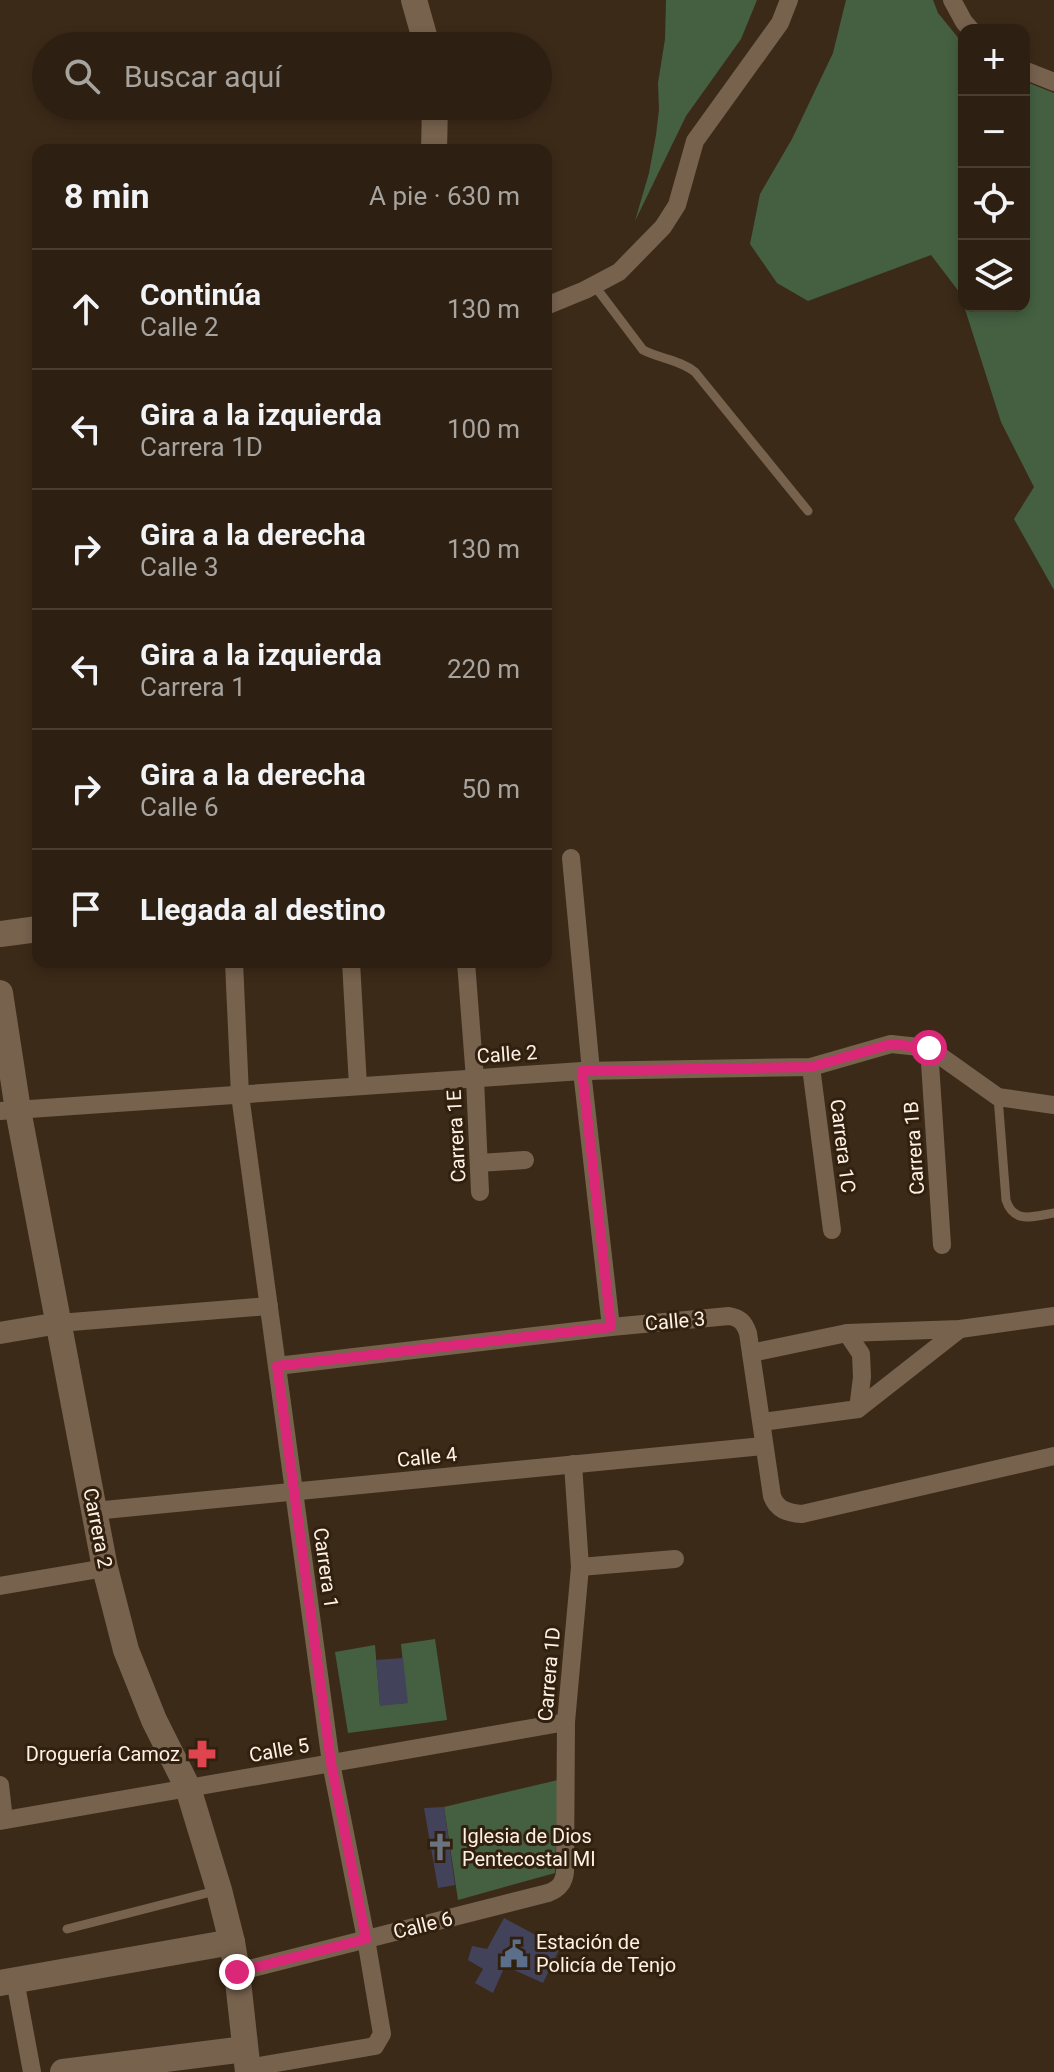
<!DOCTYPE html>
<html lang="es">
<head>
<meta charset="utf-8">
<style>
  :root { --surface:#2d2012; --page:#392d20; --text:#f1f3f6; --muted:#a7a39f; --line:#483e32 }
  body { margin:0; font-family:Roboto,sans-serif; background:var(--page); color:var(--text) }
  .controls { position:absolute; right:24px; top:24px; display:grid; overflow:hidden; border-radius:16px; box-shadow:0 4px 12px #0003 }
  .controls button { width:72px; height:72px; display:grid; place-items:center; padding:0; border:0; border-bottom:2px solid var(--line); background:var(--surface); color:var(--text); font:40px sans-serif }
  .stop { position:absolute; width:24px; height:24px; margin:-18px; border:6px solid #db2777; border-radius:50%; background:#fff }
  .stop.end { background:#db2777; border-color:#fff; box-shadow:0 2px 8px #0008 }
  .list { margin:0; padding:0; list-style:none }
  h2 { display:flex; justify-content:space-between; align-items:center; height:104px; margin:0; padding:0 32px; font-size:34px }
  h2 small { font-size:26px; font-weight:400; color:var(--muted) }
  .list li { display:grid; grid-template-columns:52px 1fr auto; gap:24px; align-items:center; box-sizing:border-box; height:120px; padding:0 32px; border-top:2px solid var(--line) }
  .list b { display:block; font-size:30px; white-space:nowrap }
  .list p { margin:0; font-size:26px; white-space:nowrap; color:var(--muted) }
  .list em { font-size:26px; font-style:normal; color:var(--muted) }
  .icon { flex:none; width:44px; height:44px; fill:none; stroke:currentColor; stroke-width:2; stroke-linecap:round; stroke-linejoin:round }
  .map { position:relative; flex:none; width:1054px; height:2072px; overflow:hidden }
  .search { position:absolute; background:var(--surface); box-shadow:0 4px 12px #0003; left:32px; top:32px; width:520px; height:88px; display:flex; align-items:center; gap:20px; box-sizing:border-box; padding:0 28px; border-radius:44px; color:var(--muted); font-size:30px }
  .panel { position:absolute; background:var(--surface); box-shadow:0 4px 12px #0003; left:32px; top:144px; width:520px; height:824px; border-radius:16px }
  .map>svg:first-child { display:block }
  .green { fill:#446041 }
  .building { fill:#42435a }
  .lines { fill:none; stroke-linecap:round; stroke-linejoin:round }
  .service { stroke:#77624e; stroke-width:9 }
  .minor { stroke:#77624e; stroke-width:18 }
  .tertiary { stroke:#77624e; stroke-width:22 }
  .secondary { stroke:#77624e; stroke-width:26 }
  .route { stroke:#db2777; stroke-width:10 }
  .labels { text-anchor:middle; stroke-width:6; stroke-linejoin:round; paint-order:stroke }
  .street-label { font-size:20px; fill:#fdf1e6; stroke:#32200e }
  .poi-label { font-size:20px; fill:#fdf1e6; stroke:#32200e; text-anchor:start }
</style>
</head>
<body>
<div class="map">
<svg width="1054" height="2072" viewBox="0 0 1054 2072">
  <rect width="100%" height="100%" fill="#3c2a18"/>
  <g class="green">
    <path d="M 666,0 L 757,0 L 741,39 L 686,116 L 635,221 L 649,173 L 656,135 L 659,110 L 658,83 L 665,39 Z"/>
    <path d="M 846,0 L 933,0 L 938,13 L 964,45 L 964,305 L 960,293 L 931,255 L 808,301 L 777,283 L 750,244 L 760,194 L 792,139 L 833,53 Z"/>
    <path d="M 1024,81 L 1054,93 L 1054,590 L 1014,519 L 1034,487 L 1001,422 L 964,306 L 1024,306 Z"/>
    <path d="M 435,1639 L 447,1720 L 348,1733 L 335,1652 L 375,1645 L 380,1705 L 407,1703 L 401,1644 Z"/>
    <path d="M 558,1780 L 555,1873 L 458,1900 L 444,1807 Z"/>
  </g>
  <g class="building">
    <path d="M 403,1658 L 408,1703 L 380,1706 L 376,1660 Z"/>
    <path d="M 444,1807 L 455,1885 L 438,1888 L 424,1808 Z"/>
    <path d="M 504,1918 L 560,1948 L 543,1983 L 505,1966 L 493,1993 L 475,1983 L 483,1969 L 468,1960 L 472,1946 L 487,1949 Z"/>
  </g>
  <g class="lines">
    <g class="service">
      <path d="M 594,285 L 643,350 C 661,359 680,360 695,372 L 808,511"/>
      <path d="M 998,1097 L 1006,1200 C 1014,1225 1034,1216 1054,1213"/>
      <path d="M 67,1929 L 215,1891"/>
    </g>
    <g class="minor">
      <path d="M 952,0 L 964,22 L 971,30"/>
      <path d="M 1024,70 L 1054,82"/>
      <path d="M 546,306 L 585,290 L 619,272 L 663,227 L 677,205 L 695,141 L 780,23 L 789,0"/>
      <path d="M 571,858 L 591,1071"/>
      <path d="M 234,962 L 240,1095 L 331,1763 L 366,1939 L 382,2034 L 375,2046 L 247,2068"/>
      <path d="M 351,962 L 358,1086"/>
      <path d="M 466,962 L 475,1079 L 480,1192"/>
      <path d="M 929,1048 L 942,1245"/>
      <path d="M 811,1067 L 832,1230"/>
      <path d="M 582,1071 L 611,1327"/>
      <path d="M 0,1111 L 582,1071 L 811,1067 L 891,1044 L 929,1048 L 998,1097 L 1054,1105"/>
      <path d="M 479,1163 L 525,1160"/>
      <path d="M 59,1323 L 269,1306"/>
      <path d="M 847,1333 L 861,1354 L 862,1377 L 858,1409"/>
      <path d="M 751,1353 L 847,1333 L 960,1329 L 1054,1316"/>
      <path d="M 277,1366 L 611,1327 L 729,1316 C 740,1318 744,1322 748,1333 L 772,1496 C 777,1510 788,1513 802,1514 L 1054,1456"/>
      <path d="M 762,1422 L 858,1409 L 960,1329"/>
      <path d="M 94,1511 L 763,1446"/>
      <path d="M 580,1567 L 675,1559"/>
      <path d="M 0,1586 L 105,1568"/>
      <path d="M 0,1785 L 4,1820"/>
      <path d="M 0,1821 L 566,1722"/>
      <path d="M 237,1972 L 548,1893 C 559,1889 564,1883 565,1872 L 566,1722 L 580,1567 L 573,1464"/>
      <path d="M 15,1980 L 32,2072"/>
    </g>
    <path class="tertiary" d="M 0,1333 L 59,1323"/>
    <g class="secondary">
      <path d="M 414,0 L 427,46"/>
      <path d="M 434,150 L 435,106"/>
      <path d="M 0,934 L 38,929"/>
      <path d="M 0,993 L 18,1110 L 105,1568 L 126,1650 L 154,1720 L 188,1788 L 219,1890 L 232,1942 L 237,1972 L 248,2072"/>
      <path d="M 0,1983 L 232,1942"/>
      <path d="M 63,2072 L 245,2049"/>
    </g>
  </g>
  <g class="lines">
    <path class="route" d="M 237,1972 L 366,1939 L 331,1763 L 277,1366 L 611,1327 L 582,1071 L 811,1067 L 891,1044 L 929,1048"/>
  </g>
  <defs>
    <symbol id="pharmacy-bare" viewBox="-9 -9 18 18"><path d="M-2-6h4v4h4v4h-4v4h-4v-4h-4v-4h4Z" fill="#e0444e" stroke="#32200e" stroke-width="2.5" paint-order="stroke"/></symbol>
    <symbol id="church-bare" viewBox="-9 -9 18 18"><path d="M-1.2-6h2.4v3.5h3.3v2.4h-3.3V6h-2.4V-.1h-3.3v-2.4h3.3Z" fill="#6b7280" stroke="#32200e" stroke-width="2.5" paint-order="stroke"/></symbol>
    <symbol id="civic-bare" viewBox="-9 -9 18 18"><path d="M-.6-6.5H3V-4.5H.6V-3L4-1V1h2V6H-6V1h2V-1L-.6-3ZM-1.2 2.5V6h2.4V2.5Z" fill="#5c6f8a" stroke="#32200e" stroke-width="2.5" paint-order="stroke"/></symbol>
  </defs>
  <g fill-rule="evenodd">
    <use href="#pharmacy-bare" x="182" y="1734" width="40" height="40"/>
    <use href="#church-bare" x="420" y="1827" width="40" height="40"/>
    <use href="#civic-bare" x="494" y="1934" width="40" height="40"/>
  </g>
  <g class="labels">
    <g class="street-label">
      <text transform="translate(507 1054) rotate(-4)" y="7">Calle 2</text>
      <text transform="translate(456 1136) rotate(-93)" y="7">Carrera 1E</text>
      <text transform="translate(843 1146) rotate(83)" y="7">Carrera 1C</text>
      <text transform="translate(914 1148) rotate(-94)" y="7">Carrera 1B</text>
      <text transform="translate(675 1321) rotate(-5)" y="7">Calle 3</text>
      <text transform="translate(427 1457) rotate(-6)" y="7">Calle 4</text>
      <text transform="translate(98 1528) rotate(79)" y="7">Carrera 2</text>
      <text transform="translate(326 1568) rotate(82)" y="7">Carrera 1</text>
      <text transform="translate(549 1674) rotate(-85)" y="7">Carrera 1D</text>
      <text transform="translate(279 1750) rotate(-10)" y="7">Calle 5</text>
      <text transform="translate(423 1925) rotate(-14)" y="7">Calle 6</text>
    </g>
    <g class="poi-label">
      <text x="180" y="1761" text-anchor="end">Droguería Camoz</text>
      <text x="462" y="1843">Iglesia de Dios<tspan x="462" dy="23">Pentecostal MI</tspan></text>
      <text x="536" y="1949">Estación de<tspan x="536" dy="23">Policía de Tenjo</tspan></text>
    </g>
  </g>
</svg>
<div class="controls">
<button>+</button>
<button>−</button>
<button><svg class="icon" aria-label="locate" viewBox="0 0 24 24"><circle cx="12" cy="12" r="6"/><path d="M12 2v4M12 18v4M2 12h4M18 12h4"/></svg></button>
<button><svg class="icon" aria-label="layers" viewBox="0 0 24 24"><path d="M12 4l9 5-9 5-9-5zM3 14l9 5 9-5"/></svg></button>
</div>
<div class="stop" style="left:929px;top:1048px"></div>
<div class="stop end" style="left:237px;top:1972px"></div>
<div class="search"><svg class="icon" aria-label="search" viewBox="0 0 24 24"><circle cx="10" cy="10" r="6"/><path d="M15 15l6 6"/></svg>Buscar aquí</div>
<section class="panel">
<h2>8 min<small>A pie · 630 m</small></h2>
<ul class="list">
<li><svg class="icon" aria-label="ahead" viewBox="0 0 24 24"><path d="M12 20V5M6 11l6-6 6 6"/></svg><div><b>Continúa</b><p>Calle 2</p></div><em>130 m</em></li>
<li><svg class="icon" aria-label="left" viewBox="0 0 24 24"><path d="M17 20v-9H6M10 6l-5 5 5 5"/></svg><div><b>Gira a la izquierda</b><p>Carrera 1D</p></div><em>100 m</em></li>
<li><svg class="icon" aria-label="right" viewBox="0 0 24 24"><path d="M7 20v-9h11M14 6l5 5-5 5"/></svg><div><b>Gira a la derecha</b><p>Calle 3</p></div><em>130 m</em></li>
<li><svg class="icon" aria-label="left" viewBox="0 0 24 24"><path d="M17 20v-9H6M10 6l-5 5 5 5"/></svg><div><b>Gira a la izquierda</b><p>Carrera 1</p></div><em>220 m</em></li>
<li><svg class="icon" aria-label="right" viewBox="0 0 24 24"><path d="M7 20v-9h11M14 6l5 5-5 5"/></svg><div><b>Gira a la derecha</b><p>Calle 6</p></div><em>50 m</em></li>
<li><svg class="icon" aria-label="arrive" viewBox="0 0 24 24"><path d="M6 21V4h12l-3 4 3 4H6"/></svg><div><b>Llegada al destino</b></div></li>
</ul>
</section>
</div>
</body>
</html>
